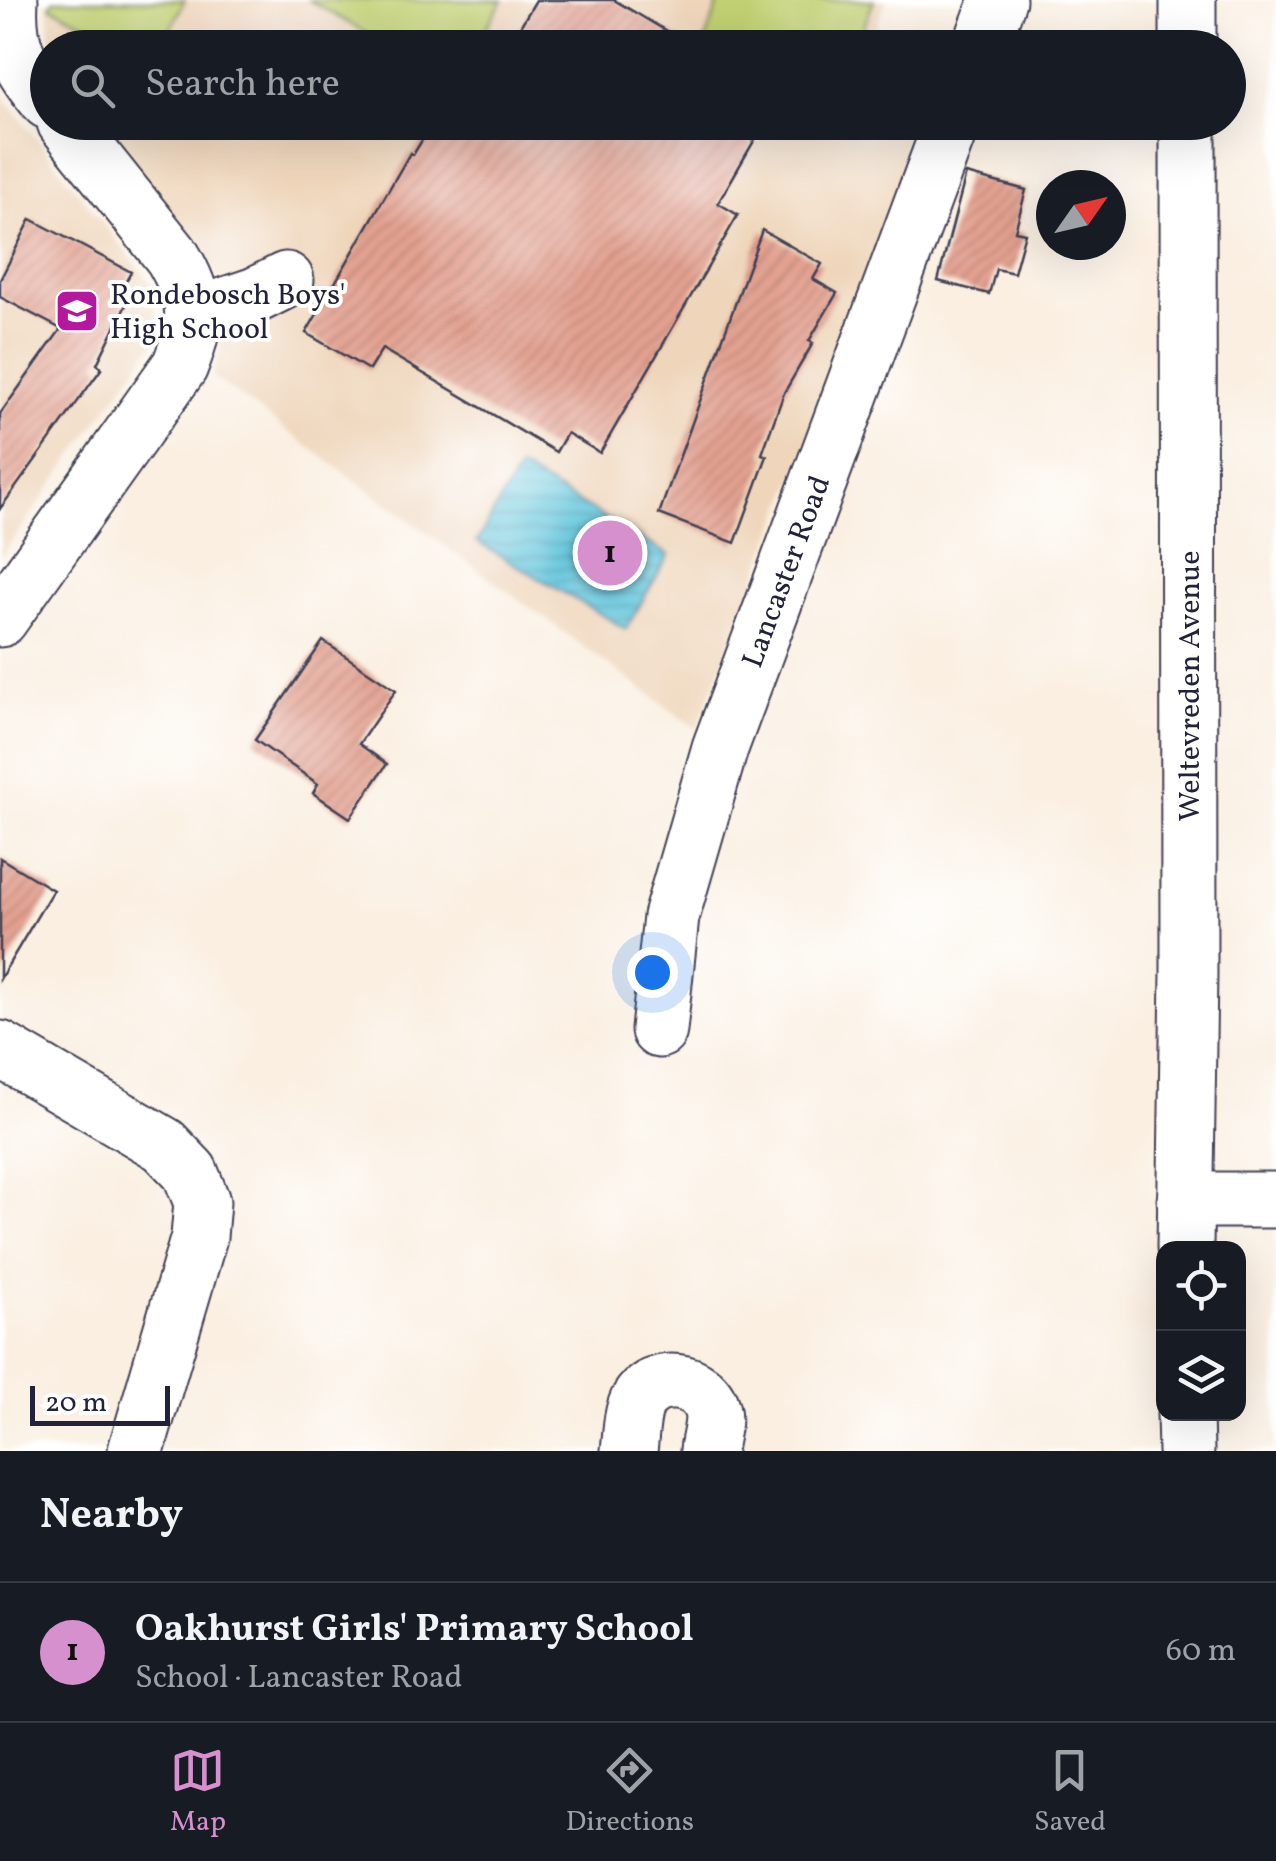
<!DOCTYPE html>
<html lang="en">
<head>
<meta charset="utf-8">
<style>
  :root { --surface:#171b24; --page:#242831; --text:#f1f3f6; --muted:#9ea1a6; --line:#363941; --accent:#d690ce }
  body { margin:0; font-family:Vollkorn,serif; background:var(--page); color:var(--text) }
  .controls { position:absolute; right:30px; bottom:30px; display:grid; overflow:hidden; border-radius:20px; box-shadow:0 10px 40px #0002 }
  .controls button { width:90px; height:90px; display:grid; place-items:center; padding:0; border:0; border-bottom:2px solid var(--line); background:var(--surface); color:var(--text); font:50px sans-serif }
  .compass { position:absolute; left:1036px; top:170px; width:90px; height:90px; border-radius:50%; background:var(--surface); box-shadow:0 10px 40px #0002; rotate:56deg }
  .scale { position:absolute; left:30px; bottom:25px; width:140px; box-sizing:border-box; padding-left:10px; border:5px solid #22223b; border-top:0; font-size:28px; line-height:35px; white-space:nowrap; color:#22223b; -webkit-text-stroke:8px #fff; paint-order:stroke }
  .you { position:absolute; left:652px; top:972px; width:35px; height:35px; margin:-25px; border:8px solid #fff; border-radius:50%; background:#1a73e8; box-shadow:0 0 0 15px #1a73e833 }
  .badge { display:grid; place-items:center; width:65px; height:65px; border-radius:50%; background:var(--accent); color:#111; font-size:32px; font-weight:700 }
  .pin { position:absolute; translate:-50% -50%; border:5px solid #fff; box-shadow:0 2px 10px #0006 }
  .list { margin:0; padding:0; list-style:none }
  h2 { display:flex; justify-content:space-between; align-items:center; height:130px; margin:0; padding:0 40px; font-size:42px }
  h2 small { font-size:32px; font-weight:400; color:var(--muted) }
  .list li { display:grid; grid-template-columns:65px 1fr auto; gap:30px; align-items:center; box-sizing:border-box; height:140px; padding:0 40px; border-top:2px solid var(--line) }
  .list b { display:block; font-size:38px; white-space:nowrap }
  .list p { margin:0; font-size:32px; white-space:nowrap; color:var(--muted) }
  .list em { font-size:32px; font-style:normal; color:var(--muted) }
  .icon { flex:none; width:55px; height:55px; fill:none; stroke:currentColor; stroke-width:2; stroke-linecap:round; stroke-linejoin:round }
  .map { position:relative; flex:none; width:1276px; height:1451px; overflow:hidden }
  .search { position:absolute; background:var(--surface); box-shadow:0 10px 40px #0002; left:30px; right:30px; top:30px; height:110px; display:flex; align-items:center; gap:25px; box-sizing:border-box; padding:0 35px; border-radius:55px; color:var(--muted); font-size:38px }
  .sheet { height:270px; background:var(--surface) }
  nav { display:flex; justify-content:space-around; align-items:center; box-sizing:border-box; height:140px; border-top:2px solid var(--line); background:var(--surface); font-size:28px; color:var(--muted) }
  nav a { display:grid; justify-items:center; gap:5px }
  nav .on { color:var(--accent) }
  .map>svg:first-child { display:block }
  .built { fill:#efd6bb }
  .garden { fill:#c1d072; stroke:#727956; stroke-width:2.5 }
  .water { fill:url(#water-rules); stroke:#3f728a; stroke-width:2.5 }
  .building { fill:url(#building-hatch) }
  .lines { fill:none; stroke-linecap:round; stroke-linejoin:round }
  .minor-casing { stroke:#424154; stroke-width:59 }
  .minor { stroke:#fff; stroke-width:55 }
  .labels { text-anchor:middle; stroke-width:8; stroke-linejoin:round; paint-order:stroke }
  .poi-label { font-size:30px; fill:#22223b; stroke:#fff; text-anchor:start }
  .street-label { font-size:30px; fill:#22223b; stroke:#fff }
</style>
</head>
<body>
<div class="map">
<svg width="1276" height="1451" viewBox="0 0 1276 1451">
  <defs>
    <pattern id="water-rules" width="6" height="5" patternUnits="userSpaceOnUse" patternTransform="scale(2.5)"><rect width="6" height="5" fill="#5cc3da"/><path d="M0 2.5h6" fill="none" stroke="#50a7bc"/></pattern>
    <pattern id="building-hatch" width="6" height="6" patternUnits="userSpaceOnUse" patternTransform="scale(2.5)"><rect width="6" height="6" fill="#e3a190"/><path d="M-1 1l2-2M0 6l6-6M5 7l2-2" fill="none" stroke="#c28a7d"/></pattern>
  </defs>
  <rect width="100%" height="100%" fill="#fff"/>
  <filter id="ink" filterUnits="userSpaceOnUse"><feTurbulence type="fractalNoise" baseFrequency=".01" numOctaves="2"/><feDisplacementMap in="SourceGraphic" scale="20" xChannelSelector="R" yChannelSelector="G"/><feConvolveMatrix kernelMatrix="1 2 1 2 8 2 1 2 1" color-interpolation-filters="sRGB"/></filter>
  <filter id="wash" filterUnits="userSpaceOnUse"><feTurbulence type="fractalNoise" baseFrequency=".0048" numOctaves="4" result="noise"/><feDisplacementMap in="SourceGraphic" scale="40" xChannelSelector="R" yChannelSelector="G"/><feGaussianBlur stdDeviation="2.25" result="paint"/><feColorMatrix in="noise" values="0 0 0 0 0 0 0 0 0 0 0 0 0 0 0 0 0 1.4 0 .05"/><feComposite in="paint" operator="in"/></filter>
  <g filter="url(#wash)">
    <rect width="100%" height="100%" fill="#faefe1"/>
    <g class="built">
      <path d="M 50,0 L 886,0 L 869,48 L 51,47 L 48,4 Z"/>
      <path d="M 0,93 L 152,285 L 158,337 L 0,558 Z"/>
      <path d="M 100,123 L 933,123 L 697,729 L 213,377 L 227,317 L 221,281 Z"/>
    </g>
    <g class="garden">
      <path d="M 53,0 L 185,0 L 161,48 L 131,47 L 50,6 Z"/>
      <path d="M 309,0 L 503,0 L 475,47 L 390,47 Z"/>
      <path d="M 720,0 L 874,0 L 856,48 L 722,47 L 705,41 Z"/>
    </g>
    <path class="water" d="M 519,468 L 669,555 L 626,629 L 477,542 Z"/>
    <g id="blocks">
      <g class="building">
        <path d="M 536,0 L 614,0 L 695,48 L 548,48 L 518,30 Z"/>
        <path d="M 461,122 L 765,122 L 718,203 L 738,215 L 600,453 L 567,433 L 556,452 L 382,349 L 369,370 L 306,333 L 410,153 L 413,155 L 430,127 L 451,139 Z"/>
        <path d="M 966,174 L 1026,190 L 1015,231 L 1025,233 L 1014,273 L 996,269 L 989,294 L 938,281 Z"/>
        <path d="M 31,219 L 131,272 L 116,300 L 126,305 L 97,364 L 102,368 L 0,509 L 0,414 L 61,329 L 0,297 L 0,280 Z"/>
        <path d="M 762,230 L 822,264 L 813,279 L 837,293 L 809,341 L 813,343 L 784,393 L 762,454 L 767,456 L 735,543 L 659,514 Z"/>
        <path d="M 323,641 L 396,690 L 359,744 L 387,764 L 350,818 L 313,793 L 318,784 L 255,740 Z"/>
        <path d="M 0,858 L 53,890 L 0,979 Z"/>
      </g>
    </g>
  </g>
  <g filter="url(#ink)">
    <use href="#blocks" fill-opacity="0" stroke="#424154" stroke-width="2.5"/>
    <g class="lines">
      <defs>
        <g id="minor">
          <path d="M 10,0 C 7,47 19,65 48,101"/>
          <path d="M 1188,0 L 1188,48"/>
          <path d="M 980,48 L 998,0"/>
          <path d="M 193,316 L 256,295 L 286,280"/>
          <path d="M 0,619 L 180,366 C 198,320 198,300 172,256 L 65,122"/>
          <path id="s1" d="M 659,1030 L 671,917 L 720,748 L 952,122"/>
          <path d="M 0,1049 L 164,1145 L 190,1172 L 202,1202 L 199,1237 L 136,1451"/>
          <path d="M 1185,1200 L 1276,1200"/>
          <path d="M 1185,1248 L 1189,972 L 1188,122"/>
          <path d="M 1185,1414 L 1186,1451"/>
          <path d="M 629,1451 C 631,1437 631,1416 637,1403 C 652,1371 704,1377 712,1411 C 715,1423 709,1439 708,1451"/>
        </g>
      </defs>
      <use href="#minor" class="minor-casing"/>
      <use href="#minor" class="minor"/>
    </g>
  </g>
  <defs>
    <symbol id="school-square" viewBox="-11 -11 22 22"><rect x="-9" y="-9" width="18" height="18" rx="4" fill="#b5179e" stroke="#fff"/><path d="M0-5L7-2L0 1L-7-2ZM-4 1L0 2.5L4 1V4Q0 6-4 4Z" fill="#fff"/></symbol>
  </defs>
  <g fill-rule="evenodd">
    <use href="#school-square" x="52" y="286" width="50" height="50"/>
  </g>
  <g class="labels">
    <g class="poi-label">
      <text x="110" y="304">Rondebosch Boys'<tspan x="110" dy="34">High School</tspan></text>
    </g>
    <g class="street-label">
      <text dy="10" stroke="none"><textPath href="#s1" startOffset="478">Lancaster Road</textPath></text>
      <text transform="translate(1189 686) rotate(-90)" y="10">Weltevreden Avenue</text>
    </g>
  </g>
</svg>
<div class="controls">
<button><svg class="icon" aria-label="locate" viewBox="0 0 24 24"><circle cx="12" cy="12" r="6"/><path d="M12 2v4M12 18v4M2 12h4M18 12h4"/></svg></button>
<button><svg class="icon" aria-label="layers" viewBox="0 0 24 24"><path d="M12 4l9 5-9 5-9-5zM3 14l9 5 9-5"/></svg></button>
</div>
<svg class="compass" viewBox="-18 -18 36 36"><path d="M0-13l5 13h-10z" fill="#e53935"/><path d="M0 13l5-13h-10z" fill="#9ea1a6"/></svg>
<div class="scale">20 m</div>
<div class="you"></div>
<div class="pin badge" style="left:610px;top:553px">1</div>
<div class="search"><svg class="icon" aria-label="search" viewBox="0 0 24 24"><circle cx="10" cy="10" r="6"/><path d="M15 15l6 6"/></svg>Search here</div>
</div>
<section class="sheet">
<h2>Nearby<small></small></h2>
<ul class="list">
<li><span class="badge">1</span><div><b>Oakhurst Girls' Primary School</b><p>School · Lancaster Road</p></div><em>60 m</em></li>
</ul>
</section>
<nav>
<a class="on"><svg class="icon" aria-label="map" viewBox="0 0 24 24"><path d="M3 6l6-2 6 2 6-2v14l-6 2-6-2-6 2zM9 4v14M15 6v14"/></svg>Map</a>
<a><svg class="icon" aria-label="directions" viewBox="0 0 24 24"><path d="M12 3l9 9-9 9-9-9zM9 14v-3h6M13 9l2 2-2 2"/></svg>Directions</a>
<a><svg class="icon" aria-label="saved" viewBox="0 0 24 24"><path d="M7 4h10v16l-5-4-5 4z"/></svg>Saved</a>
</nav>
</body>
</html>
